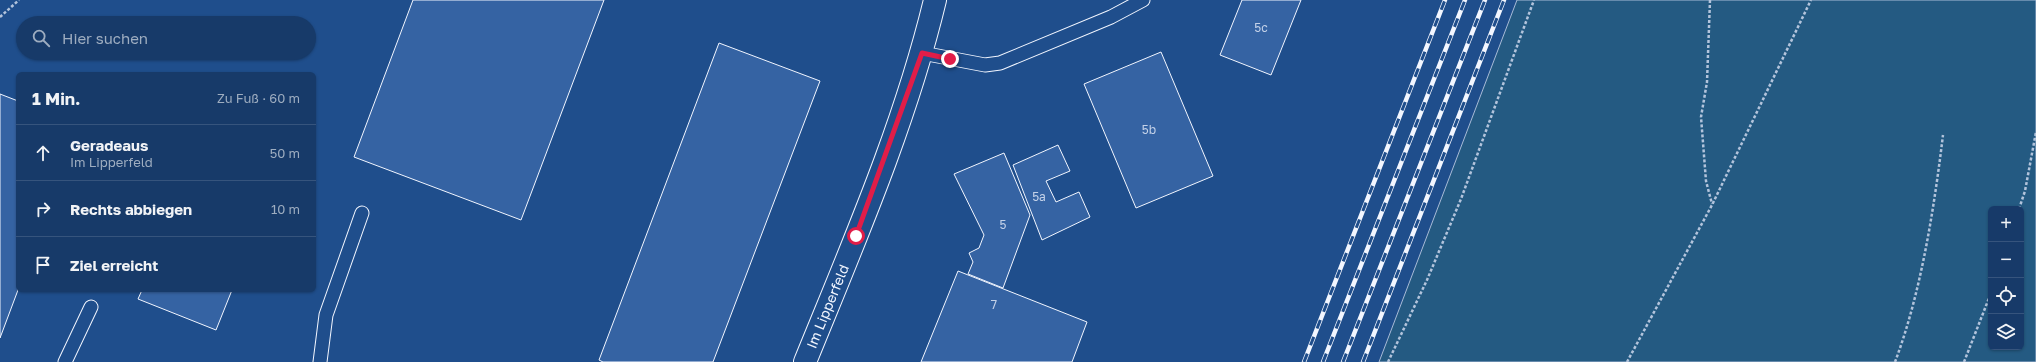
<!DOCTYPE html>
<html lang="de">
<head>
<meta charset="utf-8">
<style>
  :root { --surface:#173a69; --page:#20416f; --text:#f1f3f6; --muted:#9eadc0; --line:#36547d }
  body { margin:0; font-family:"Golos Text",sans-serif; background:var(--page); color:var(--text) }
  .controls { position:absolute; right:12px; bottom:12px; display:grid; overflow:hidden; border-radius:6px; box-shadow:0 1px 3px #0004 }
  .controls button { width:36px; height:36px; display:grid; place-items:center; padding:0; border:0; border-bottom:1px solid var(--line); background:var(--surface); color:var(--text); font:20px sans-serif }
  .stop { position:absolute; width:12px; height:12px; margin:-9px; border:3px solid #e11d48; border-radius:50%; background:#fff }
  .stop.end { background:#e11d48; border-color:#fff; box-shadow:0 1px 4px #0008 }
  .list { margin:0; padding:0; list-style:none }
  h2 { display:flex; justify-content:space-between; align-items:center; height:52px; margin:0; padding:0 16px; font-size:17px }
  h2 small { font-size:13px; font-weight:400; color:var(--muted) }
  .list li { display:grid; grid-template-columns:26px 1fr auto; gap:12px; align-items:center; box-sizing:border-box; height:56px; padding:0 16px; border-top:1px solid var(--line) }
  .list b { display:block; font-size:15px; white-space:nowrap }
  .list p { margin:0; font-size:13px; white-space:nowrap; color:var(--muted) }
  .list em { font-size:13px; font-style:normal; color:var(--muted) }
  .icon { flex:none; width:22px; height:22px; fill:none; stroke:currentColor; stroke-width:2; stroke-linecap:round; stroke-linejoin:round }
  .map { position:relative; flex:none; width:2036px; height:362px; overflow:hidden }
  .search { position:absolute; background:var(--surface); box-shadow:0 1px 3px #0004; left:16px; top:16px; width:300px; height:44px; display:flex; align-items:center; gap:10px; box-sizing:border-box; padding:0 14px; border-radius:22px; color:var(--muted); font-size:15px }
  .panel { position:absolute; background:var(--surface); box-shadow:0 1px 3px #0004; left:16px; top:72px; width:300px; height:220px; border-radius:6px }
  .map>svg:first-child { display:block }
  .green { fill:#245a82; stroke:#a8bbd7; fill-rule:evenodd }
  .building { fill:#3563a3; stroke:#f2f6ff }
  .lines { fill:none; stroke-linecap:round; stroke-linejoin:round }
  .lane-casing { stroke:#f2f6ff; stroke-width:15 }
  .street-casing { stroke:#f2f6ff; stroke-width:24 }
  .path { stroke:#b3c4dc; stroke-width:2.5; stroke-dasharray:3 2; stroke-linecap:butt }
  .lane { stroke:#1f4e8c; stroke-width:13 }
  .street { stroke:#1f4e8c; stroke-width:22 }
  .rail-casing { stroke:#f2f6ff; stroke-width:4.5 }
  .rail { stroke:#1f4e8c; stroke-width:3; stroke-dasharray:9; stroke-linecap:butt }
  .route { stroke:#e11d48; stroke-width:5 }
  .labels { text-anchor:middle; stroke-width:3; stroke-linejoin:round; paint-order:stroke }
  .number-label { font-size:12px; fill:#c3d1e8 }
  .street-label { font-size:14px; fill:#f2f6ff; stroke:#1f4e8c }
</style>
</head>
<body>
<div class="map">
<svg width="2036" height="362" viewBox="0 0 2036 362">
  <rect width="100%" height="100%" fill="#1f4e8c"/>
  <path class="green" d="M 1517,0 L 2036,0 L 2036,362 L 1379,362 ZM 1991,209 L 2021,209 L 2021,347 L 1991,347 Z"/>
  <g class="building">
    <path d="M 413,0 L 604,0 L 521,220 L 354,157 Z"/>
    <path d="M 1242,0 L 1301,0 L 1271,75 L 1220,55 Z"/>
    <path d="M 719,43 L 820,81 L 713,362 L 603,362 L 599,360 Z"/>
    <path d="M 1161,52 L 1213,176 L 1136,208 L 1084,84 Z"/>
    <path d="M 0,94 L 18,101 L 18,290 L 0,338 Z"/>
    <path d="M 1058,145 L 1070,171 L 1046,181 L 1056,202 L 1079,192 L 1090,217 L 1042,240 L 1013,165 Z"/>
    <path d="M 1004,153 L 1030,215 L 1003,288 L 968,274 L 973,262 L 969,253 L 979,248 L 984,235 L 954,174 Z"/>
    <path d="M 958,271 L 1087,322 L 1072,362 L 921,362 Z"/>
    <path d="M 142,290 L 232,290 L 216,330 L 138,299 Z"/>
  </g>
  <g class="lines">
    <defs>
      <g id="lane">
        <path d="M 922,53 L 985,65 L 1000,63 L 1111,17 L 1143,0"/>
        <path d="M 65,362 L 91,307"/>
        <path d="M 320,362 L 326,315 L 362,213"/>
      </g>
      <g id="street">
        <path id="s1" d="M 805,362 C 853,244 905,125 935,0"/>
      </g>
    </defs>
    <use href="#lane" class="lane-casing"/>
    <use href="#street" class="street-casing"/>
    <g class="path">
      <path d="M 1710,0 L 1707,82 L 1701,117 L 1706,181 L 1712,204"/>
      <path d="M 0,17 L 19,0"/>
      <path d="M 2019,209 L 2025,191 L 2036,132"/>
      <path d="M 1388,362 L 1427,280 L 1461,199 L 1534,0"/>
      <path d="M 1627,362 L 1712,205 L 1811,0"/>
      <path d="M 1895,362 C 1921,293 1934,209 1943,135"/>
      <path d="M 1964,362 L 1991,293"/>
    </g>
    <use href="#lane" class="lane"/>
    <use href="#street" class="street"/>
    <defs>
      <g id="rail">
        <path d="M 1304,362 L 1445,0"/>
        <path d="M 1323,362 L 1465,0"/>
        <path d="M 1343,362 L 1485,0"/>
        <path d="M 1363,362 L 1504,0"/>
      </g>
    </defs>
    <use href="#rail" class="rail-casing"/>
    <use href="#rail" class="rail"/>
  </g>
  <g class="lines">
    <path class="route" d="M 856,236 L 922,53 L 950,59"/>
  </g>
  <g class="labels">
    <g class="number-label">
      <text x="1261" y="32">5c</text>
      <text x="1149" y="134">5b</text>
      <text x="1039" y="201">5a</text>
      <text x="1003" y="229">5</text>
      <text x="994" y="309">7</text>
    </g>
    <g class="street-label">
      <text dy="5" stroke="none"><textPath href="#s1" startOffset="60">Im Lipperfeld</textPath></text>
    </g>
  </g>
</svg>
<div class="controls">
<button>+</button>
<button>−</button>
<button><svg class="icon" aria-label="locate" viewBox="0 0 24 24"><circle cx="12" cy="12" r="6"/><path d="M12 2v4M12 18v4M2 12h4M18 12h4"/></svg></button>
<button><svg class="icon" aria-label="layers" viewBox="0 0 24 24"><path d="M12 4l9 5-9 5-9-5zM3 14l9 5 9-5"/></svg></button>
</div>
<div class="stop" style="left:856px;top:236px"></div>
<div class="stop end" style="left:950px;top:59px"></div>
<div class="search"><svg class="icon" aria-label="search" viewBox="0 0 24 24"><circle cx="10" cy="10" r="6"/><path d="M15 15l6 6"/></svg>Hier suchen</div>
<section class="panel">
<h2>1 Min.<small>Zu Fuß · 60 m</small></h2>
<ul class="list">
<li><svg class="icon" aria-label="ahead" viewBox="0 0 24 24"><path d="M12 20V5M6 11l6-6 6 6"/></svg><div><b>Geradeaus</b><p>Im Lipperfeld</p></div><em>50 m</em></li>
<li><svg class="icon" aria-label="right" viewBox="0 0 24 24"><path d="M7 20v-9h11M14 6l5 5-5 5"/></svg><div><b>Rechts abbiegen</b></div><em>10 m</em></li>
<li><svg class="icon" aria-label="arrive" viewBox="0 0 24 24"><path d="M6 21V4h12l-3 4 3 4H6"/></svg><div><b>Ziel erreicht</b></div></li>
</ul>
</section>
</div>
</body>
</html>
